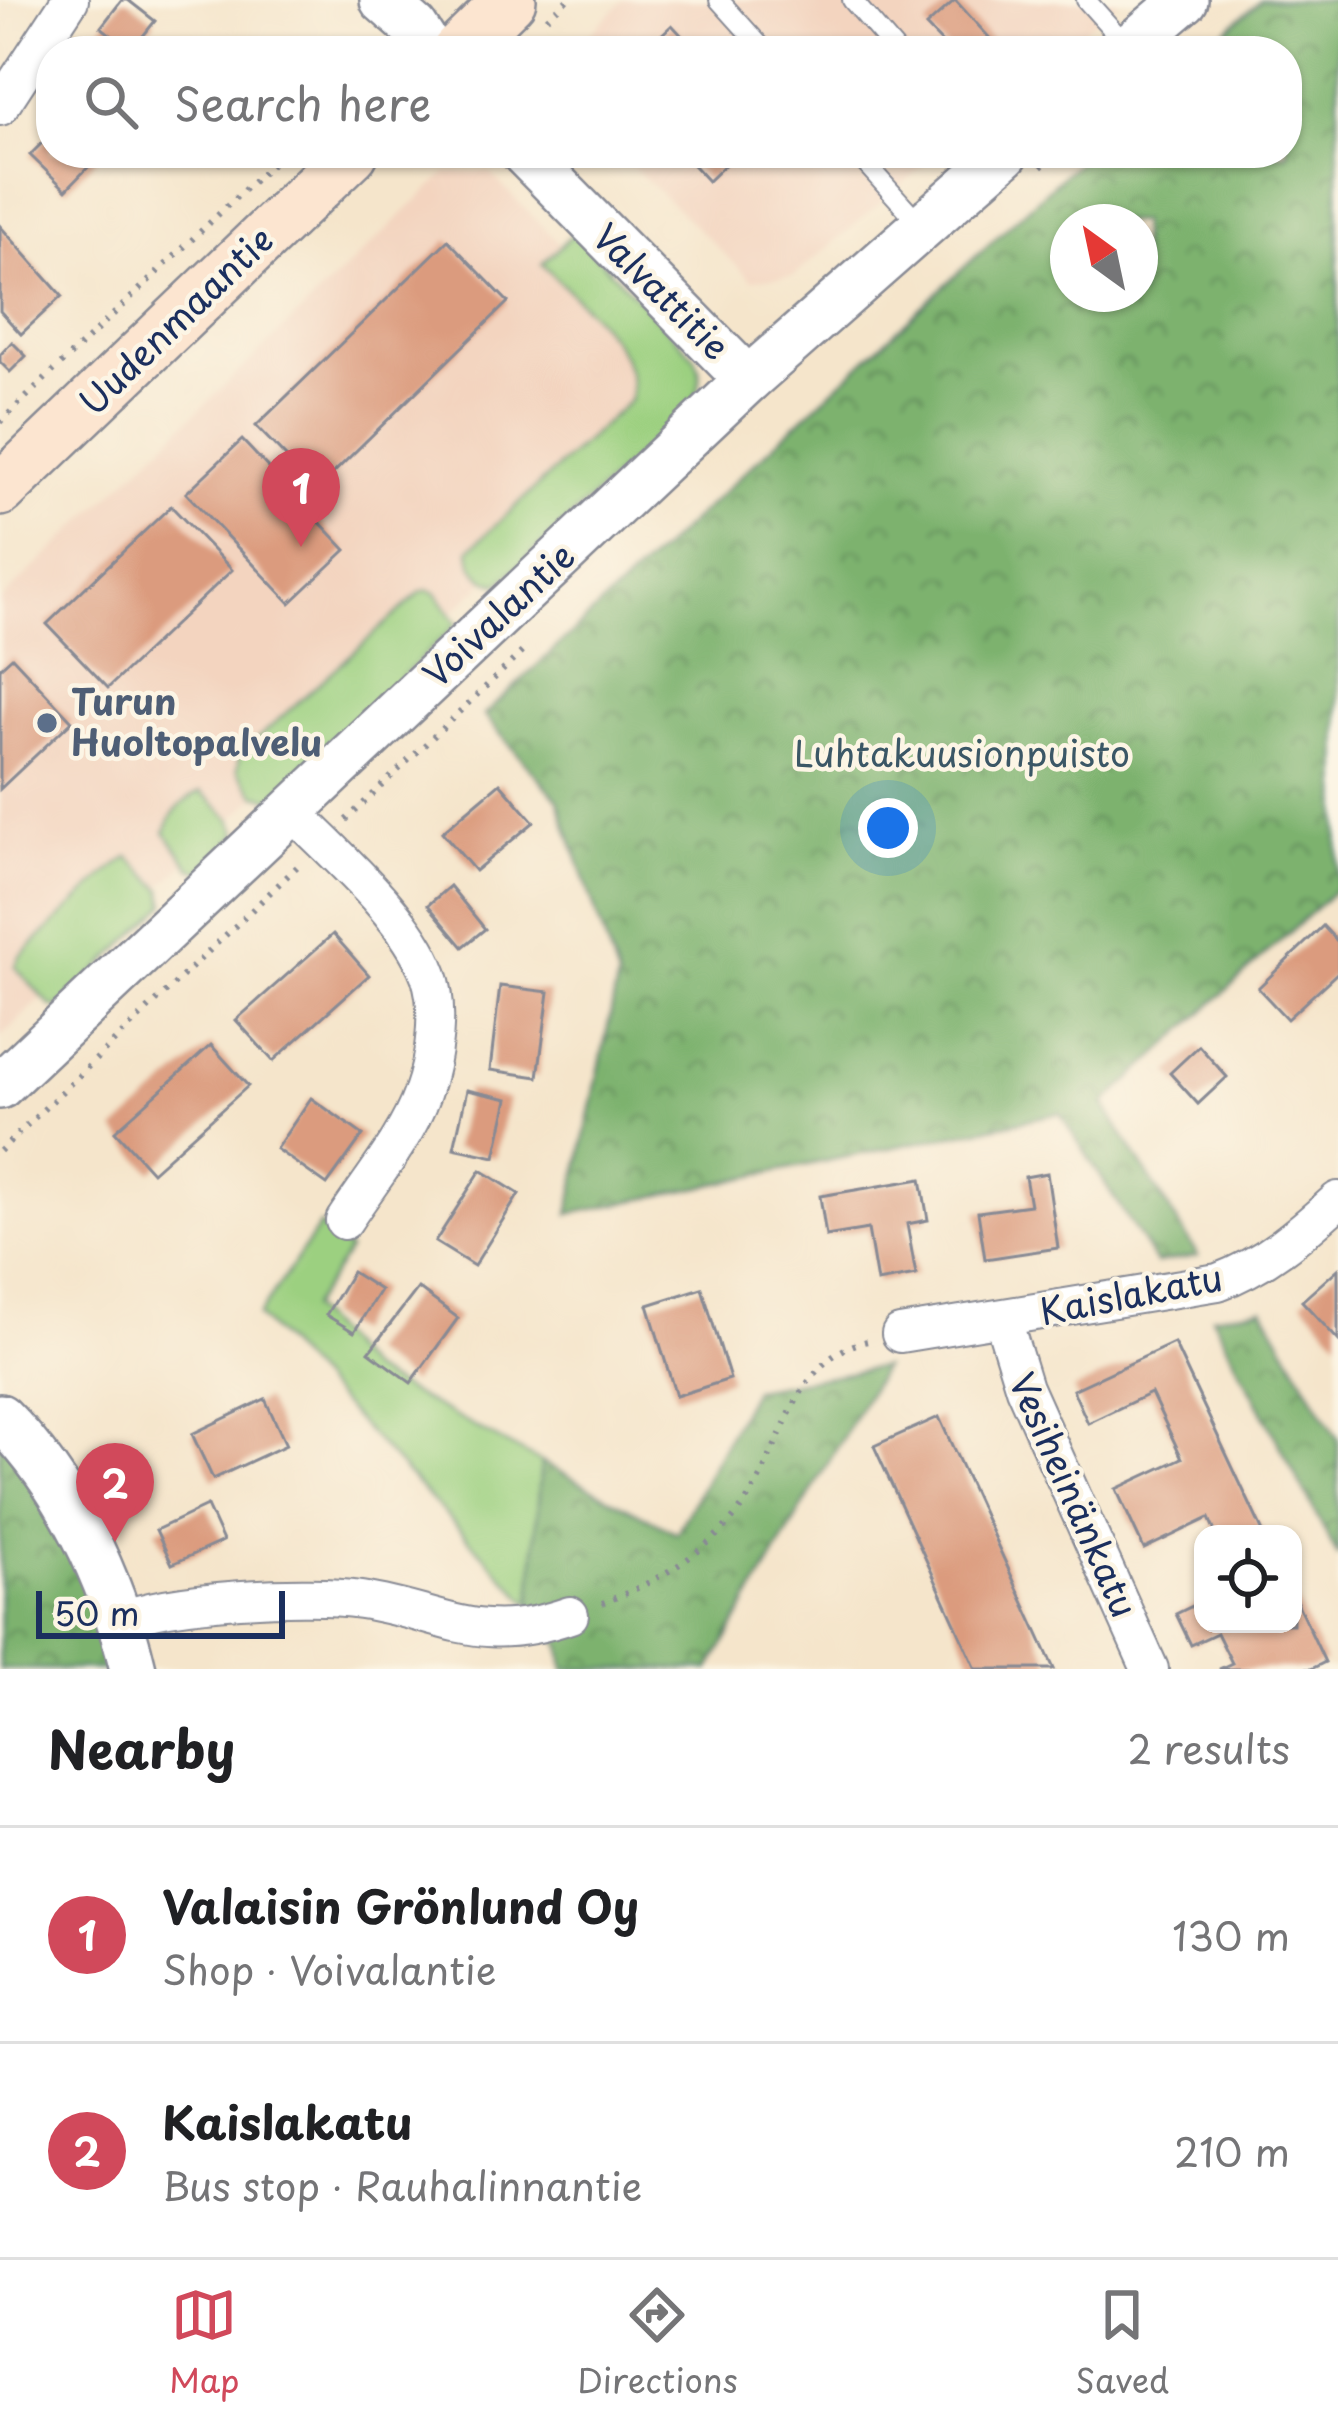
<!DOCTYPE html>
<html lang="en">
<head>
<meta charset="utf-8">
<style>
  :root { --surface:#fff; --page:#f6f6f6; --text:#202124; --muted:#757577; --line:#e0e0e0; --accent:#d1495b }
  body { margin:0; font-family:"Playpen Sans",sans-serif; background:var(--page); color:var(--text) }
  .controls { position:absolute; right:36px; bottom:36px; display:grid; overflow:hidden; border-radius:24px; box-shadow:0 3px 9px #0004 }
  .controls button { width:108px; height:108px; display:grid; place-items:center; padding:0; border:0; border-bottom:3px solid var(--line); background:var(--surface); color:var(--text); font:60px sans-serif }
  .compass { position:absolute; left:1050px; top:204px; width:108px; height:108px; border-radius:50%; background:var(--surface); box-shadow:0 3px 9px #0004; rotate:327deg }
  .scale { position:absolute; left:36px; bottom:30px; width:249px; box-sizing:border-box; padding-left:12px; border:6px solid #1b2f5e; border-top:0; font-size:33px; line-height:42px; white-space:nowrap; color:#1b2f5e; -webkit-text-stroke:9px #fcf5e5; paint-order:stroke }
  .you { position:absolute; left:888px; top:828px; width:42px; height:42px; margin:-30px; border:9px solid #fff; border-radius:50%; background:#1a73e8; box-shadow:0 0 0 18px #1a73e833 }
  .badge { display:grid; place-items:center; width:78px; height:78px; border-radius:50%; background:var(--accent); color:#fff; font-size:39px; font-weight:700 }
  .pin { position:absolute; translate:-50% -99px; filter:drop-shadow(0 3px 6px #0008) }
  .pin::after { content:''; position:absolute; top:63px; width:42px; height:36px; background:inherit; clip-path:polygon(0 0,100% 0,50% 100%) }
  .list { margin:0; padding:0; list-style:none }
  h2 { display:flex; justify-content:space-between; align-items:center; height:156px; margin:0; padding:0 48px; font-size:51px }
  h2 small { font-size:39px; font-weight:400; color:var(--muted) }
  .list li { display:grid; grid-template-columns:78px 1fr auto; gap:36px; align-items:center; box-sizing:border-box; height:216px; padding:0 48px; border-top:3px solid var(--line) }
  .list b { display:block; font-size:45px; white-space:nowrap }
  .list p { margin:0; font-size:39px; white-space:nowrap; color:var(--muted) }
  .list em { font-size:39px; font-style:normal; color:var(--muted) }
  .icon { flex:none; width:66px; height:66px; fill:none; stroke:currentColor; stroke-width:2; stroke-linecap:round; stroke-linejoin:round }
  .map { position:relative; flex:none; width:1338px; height:1669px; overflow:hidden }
  .search { position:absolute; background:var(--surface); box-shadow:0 3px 9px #0004; left:36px; right:36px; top:36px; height:132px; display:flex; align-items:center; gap:30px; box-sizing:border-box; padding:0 42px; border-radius:48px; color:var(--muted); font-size:45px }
  .sheet { height:588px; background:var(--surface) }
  nav { display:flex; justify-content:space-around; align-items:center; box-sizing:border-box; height:168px; border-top:3px solid var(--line); background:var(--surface); font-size:33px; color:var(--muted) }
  nav a { display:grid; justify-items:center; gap:6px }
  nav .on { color:var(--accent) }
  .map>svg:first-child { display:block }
  .built { fill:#f3d4bf }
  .green { fill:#9cd080; stroke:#5c806f; stroke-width:3 }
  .forest { fill:url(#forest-crowns); stroke:#4c7066; stroke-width:3; fill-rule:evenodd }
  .building { fill:#db9b7e }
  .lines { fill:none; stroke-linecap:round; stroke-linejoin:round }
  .service-casing { stroke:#888a94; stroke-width:22 }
  .minor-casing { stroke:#888a94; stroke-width:40 }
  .tertiary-casing { stroke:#888a94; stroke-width:50 }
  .secondary-casing { stroke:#888a94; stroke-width:56 }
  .path { stroke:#888a94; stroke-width:6; stroke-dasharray:3 9; stroke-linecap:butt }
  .service { stroke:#fff; stroke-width:18 }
  .minor { stroke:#fff; stroke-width:36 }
  .tertiary { stroke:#fff; stroke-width:45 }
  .secondary { stroke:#fce5d0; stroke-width:51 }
  .service-dot { fill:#5c6f8a; stroke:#fcf5e5; stroke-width:4.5 }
  .labels { text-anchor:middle; stroke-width:9; stroke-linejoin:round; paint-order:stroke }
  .street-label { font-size:36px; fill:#1b2f5e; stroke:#fcf5e5 }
  .service-label { font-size:36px; font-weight:bold; fill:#4e5e75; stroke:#fcf5e5; text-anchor:start }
  .park-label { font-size:36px; fill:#3b5766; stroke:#fcf5e5 }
</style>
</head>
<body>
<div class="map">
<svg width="1338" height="1669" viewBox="0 0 1338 1669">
  <defs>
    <pattern id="forest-crowns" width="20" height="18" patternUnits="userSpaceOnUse" patternTransform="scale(3)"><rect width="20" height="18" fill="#7db26e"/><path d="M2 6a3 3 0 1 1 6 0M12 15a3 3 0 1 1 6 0" fill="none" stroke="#66915e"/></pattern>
  </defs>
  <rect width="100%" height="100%" fill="#fcf5e5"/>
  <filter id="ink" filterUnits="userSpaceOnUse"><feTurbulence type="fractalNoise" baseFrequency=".00833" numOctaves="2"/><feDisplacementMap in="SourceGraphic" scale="24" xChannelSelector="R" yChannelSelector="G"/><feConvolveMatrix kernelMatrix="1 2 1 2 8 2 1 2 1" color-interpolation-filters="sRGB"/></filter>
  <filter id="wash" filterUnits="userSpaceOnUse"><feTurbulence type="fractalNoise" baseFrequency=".004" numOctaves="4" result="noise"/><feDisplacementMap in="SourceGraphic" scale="48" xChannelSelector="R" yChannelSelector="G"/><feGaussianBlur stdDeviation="2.7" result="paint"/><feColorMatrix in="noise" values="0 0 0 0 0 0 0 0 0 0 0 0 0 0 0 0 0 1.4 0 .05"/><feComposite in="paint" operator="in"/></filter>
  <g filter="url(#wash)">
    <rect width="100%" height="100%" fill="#f5e5cb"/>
    <g class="built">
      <path d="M 624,0 L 1119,0 L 1059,51 L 577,51 L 578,45 Z"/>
      <path d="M 618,153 L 939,153 L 794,276 L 752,280 Z"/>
      <path d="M 489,172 L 677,364 L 672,406 L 0,1038 L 0,601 L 446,173 Z"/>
    </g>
    <g class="green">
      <path d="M 574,233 L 694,356 C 703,373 701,387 693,404 L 499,584 C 480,581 471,568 470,549 L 630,400 C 642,351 574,298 542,264 Z"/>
      <path d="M 428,590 L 436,593 L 457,624 L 275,799 L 256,795 L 237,770 L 239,755 L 421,592 Z"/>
      <path d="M 202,792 L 231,819 L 238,833 L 201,872 L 191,868 L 165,832 C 170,814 184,798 202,792 Z"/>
      <path d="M 129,857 L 162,889 L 166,904 L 58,1008 L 51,1006 L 15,967 L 20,957 L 106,874 Z"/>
      <path d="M 320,1225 L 349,1250 L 310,1308 L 369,1371 L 541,1462 L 531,1605 L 258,1316 Z"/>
    </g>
    <g class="forest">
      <path d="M 1261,0 L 1338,0 L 1338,887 L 1104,1104 L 1198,1256 L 1156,1263 L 1060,1113 L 569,1214 L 618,978 L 558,800 L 484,715 L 1087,153 L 1287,153 L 1287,51 L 1202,51 ZM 1140,222 L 1140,294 L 1068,294 L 1068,222 Z"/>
      <path d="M 1263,1308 L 1338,1440 L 1338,1556 L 1212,1316 Z"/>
      <path d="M 883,1367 L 710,1669 L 564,1669 L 561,1646 L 531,1605 L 541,1462 L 677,1533 L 753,1389 Z"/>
      <path d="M 0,1418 L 133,1669 L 0,1669 Z"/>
    </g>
    <g id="blocks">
      <g class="building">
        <path d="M 122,0 L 128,0 L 155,21 L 131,51 L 101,27 Z"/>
        <path d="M 955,0 L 995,44 L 987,51 L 950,51 L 926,26 Z"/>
        <path d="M 672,25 L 696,51 L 644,51 Z"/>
        <path d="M 51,134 L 51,153 L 94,153 L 98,157 L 66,190 L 30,155 Z"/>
        <path d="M 682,153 L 737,153 L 708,181 Z"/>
        <path d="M 0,226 L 62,296 L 21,334 L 0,311 Z"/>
        <path d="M 448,240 L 508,302 L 317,489 L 256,426 Z"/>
        <path d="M 12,342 L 26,356 L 10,372 L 0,362 L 0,355 Z"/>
        <path d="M 242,440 L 346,550 L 290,603 L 186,493 Z"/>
        <path d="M 171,506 L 232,570 L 108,688 L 47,624 Z"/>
        <path d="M 12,657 L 72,721 L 0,789 L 0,668 Z"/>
        <path d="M 500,783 L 534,822 L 475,871 L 442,832 Z"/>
        <path d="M 450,886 L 485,929 L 463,947 L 428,905 Z"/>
        <path d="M 1323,926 L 1338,942 L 1338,972 L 1287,1019 L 1258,988 Z"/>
        <path d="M 333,934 L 369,975 L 273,1061 L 236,1020 Z"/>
        <path d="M 500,986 L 549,992 L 538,1077 L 490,1070 Z"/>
        <path d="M 211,1045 L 248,1086 L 152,1172 L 115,1131 Z"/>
        <path d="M 1199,1046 L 1227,1077 L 1198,1104 L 1170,1073 Z"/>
        <path d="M 467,1090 L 508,1099 L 495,1157 L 454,1148 Z"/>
        <path d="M 311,1098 L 363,1135 L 327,1185 L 276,1149 Z"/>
        <path d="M 481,1170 L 519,1194 L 474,1266 L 435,1242 Z"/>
        <path d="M 1047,1173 L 1058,1248 L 985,1259 L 978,1212 L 1030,1205 L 1025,1177 Z"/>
        <path d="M 921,1179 L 928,1220 L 907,1224 L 916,1275 L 877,1282 L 868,1229 L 826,1236 L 820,1196 Z"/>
        <path d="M 1338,1269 L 1338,1340 L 1302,1301 Z"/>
        <path d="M 352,1272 L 380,1290 L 354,1332 L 326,1315 Z"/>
        <path d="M 418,1288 L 458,1318 L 411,1383 L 369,1352 Z"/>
        <path d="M 702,1288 L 730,1379 L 676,1396 L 648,1305 Z"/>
        <path d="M 1174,1343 L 1264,1534 L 1216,1534 L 1209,1518 L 1144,1549 L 1116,1489 L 1182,1458 L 1151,1393 L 1088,1423 L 1073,1390 Z"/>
        <path d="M 265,1399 L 286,1445 L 213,1479 L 192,1434 Z"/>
        <path d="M 939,1417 L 1054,1669 L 976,1669 L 874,1446 Z"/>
        <path d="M 207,1506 L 223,1541 L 172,1564 L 156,1530 Z"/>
        <path d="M 1293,1594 L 1325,1662 L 1311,1669 L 1219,1669 L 1232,1663 L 1217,1633 L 1191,1645 L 1176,1614 L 1203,1601 L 1203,1624 L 1293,1624 Z"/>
      </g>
    </g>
  </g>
  <g filter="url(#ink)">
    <use href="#blocks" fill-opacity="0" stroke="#888a94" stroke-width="3"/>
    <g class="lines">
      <defs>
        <g id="service">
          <path d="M 719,0 L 765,51"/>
          <path d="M 852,0 L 896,51"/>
          <path d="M 1086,0 L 1129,48"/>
          <path d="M 856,153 L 921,225"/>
        </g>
        <g id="minor">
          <path d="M 0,107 L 70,0"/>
          <path d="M 292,811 C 336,855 407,916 429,975 C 441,1008 434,1061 422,1094 C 406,1139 370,1181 344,1221"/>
          <path d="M 1003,1320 L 1024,1388 L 1150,1669"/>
          <path d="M 900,1334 L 1218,1282 C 1266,1264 1300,1234 1338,1200"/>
          <path d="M 121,1620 C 169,1599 308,1592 361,1600 C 449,1614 477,1647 570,1615"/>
        </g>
        <g id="tertiary">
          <path d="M 383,0 L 415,28 L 430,51"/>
          <path d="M 1125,51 L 1185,0"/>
          <path d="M 524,153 L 748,380"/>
          <path d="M 0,1086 L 748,380 L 1006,153"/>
          <path d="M 0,1417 C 67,1484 111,1577 133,1669"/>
        </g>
        <g id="secondary">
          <path d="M 458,51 L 510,0"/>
          <path d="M 0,490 L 352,153"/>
        </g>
      </defs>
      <use href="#service" class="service-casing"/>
      <use href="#minor" class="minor-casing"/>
      <use href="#tertiary" class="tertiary-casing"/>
      <use href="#secondary" class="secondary-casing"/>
      <g class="path">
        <path d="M 547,18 L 567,0"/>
        <path d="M 1041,167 L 1056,153"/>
        <path d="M 0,422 L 283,153"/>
        <path d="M 346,820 L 523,651"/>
        <path d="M 0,1151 L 302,862"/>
        <path d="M 602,1603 C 654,1584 712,1550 744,1504 C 783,1450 793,1356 868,1341"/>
      </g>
      <use href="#service" class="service"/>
      <use href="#minor" class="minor"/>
      <use href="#tertiary" class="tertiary"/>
      <use href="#secondary" class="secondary"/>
    </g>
  </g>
  <circle class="service-dot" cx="47" cy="723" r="12"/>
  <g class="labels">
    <g class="street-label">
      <text transform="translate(661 292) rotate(45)" y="13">Valvattitie</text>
      <text transform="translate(176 321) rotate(-44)" y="13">Uudenmaantie</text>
      <text transform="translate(499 615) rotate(-43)" y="13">Voivalantie</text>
      <text transform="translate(1131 1295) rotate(-11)" y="13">Kaislakatu</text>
      <text transform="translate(1073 1495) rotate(66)" y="13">Vesiheinänkatu</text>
    </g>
    <g class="service-label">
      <text x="71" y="715">Turun<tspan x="71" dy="41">Huoltopalvelu</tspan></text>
    </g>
    <g class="park-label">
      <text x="962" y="767">Luhtakuusionpuisto</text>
    </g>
  </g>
</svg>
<div class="controls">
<button><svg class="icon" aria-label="locate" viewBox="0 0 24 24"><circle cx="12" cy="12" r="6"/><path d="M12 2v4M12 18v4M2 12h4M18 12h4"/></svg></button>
</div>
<svg class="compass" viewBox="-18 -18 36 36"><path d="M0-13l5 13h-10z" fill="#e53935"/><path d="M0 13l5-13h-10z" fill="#757577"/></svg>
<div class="scale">50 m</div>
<div class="you"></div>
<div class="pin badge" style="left:301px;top:547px">1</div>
<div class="pin badge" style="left:115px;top:1542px">2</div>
<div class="search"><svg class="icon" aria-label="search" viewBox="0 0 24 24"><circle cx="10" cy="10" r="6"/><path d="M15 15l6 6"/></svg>Search here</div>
</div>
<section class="sheet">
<h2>Nearby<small>2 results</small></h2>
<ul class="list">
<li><span class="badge">1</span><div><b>Valaisin Grönlund Oy</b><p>Shop · Voivalantie</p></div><em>130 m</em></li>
<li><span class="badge">2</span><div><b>Kaislakatu</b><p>Bus stop · Rauhalinnantie</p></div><em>210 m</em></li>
</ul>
</section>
<nav>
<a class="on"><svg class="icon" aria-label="map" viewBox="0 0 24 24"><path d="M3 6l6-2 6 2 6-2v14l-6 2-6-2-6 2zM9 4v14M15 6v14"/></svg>Map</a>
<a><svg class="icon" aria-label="directions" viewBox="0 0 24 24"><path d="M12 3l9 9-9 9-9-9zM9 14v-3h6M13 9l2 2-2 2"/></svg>Directions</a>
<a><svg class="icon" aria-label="saved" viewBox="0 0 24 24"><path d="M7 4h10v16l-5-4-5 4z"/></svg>Saved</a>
</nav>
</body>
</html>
